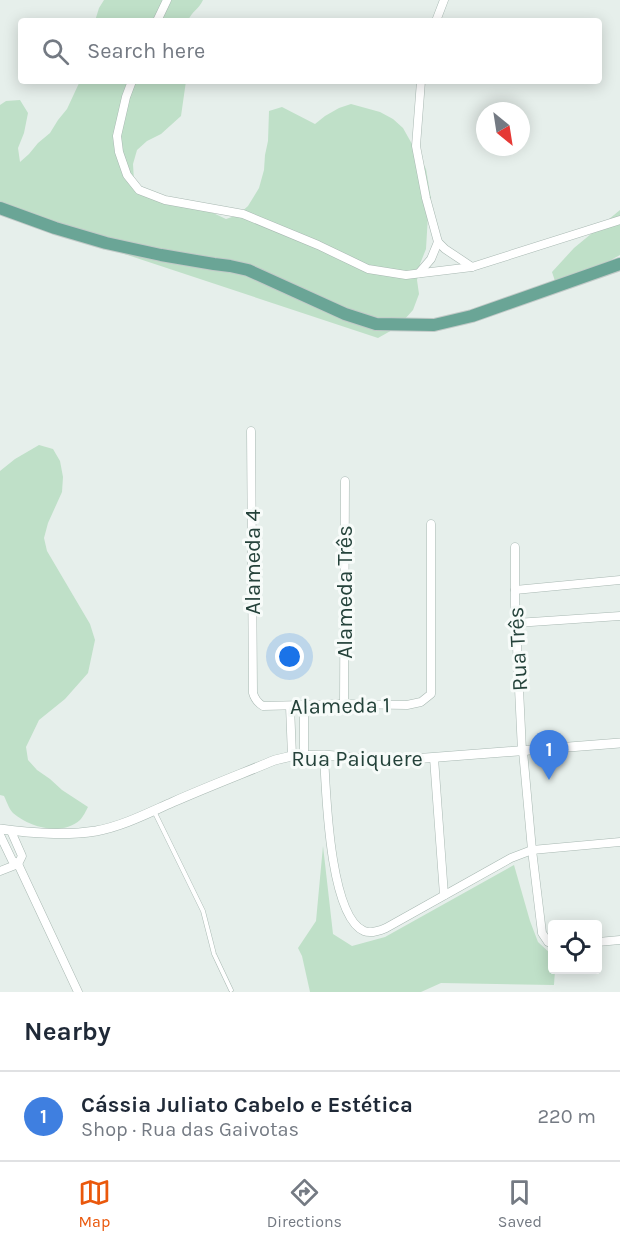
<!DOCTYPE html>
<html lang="en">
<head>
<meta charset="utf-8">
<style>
  :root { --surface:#fff; --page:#f6f6f7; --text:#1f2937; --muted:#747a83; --line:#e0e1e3; --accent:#ea580c }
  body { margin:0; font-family:Karla,sans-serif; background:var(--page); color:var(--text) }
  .controls { position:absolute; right:18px; bottom:18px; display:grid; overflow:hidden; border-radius:6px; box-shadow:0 3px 15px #0003 }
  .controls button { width:54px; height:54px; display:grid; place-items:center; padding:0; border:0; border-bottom:2px solid var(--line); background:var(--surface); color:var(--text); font:30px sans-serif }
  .compass { position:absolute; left:476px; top:102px; width:54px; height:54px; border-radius:50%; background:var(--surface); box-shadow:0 3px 15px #0003; rotate:150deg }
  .you { position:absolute; left:290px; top:657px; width:21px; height:21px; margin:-15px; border:4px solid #fff; border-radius:50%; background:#1a73e8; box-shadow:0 0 0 9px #1a73e833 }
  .badge { display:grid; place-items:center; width:39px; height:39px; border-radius:50%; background:var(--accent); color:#fff; font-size:20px; font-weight:700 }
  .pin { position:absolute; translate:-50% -50px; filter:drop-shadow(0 2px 3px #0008) }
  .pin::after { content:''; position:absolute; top:32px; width:21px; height:18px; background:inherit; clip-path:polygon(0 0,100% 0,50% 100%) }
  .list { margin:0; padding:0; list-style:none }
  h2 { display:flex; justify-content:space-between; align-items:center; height:78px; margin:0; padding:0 24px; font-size:26px }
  h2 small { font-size:20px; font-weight:400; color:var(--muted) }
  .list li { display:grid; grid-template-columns:39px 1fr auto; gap:18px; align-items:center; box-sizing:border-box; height:90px; padding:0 24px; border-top:2px solid var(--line) }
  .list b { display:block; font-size:22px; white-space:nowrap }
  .list p { margin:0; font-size:20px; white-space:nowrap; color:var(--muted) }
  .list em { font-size:20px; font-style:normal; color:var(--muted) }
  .icon { flex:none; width:33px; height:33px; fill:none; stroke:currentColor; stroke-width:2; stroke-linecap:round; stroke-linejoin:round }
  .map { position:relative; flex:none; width:620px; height:992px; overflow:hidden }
  .search { position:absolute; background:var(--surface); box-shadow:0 3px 15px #0003; left:18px; right:18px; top:18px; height:66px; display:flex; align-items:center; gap:15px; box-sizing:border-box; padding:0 21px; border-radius:6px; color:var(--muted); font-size:22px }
  .sheet { height:168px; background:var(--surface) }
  nav { display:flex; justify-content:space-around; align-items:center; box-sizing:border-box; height:84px; border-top:2px solid var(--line); background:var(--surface); font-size:16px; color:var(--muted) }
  nav a { display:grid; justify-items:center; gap:3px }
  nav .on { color:var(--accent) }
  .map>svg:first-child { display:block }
  .green { fill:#bfe0c8 }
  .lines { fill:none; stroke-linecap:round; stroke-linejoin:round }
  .service-casing { stroke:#a8b8b2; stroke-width:5 }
  .minor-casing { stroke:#a8b8b2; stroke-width:9 }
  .tertiary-casing { stroke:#a8b8b2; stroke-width:10 }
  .primary-casing { stroke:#c2cac8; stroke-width:14 }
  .service { stroke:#fff; stroke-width:4 }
  .minor { stroke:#fff; stroke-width:8 }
  .tertiary { stroke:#fff; stroke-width:9 }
  .primary { stroke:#6aa596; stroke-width:12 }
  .labels { text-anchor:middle; stroke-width:6; stroke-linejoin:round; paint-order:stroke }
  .street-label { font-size:22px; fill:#24423a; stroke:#f7fbf9 }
</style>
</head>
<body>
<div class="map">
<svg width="620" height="992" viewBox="0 0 620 992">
  <rect width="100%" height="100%" fill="#e6efeb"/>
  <g class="green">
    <path d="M 104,0 L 203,0 C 199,9 192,11 188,21 L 95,21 L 99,8 Z"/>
    <path d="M 80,81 L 186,81 L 181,116 L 161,134 L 147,141 L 137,150 L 133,164 L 134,181 L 142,191 L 211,212 L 226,219 L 238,215 L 248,206 L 259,188 L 264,170 L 265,155 L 268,141 L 269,111 L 282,107 L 315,124 L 325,116 L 339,108 L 351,104 L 380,112 L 393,119 L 403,128 L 426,169 L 431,199 L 428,215 L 426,249 L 420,264 L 417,280 L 419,294 L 413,310 L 404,320 L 394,329 L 378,338 L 52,230 L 35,227 L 22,220 L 0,212 L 0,105 L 6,101 L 20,100 L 28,113 L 24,133 L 18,148 L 20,162 L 29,154 L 38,143 L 50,133 L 58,120 L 67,109 Z"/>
    <path d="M 620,210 L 620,255 L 595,269 L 556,284 L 552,272 L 574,248 Z"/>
    <path d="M 39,445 L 53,449 L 60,461 L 63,477 L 62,492 L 48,523 L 44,538 L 47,551 L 90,624 L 95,640 L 88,673 L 65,699 L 39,720 L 26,747 L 28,760 L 37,770 L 50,779 L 62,790 L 88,807 C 86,811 83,817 80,820 C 62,836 30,828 13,813 C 9,809 7,802 4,796 L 0,795 L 0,471 L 15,459 Z"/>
    <path d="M 323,846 L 333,934 L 352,946 L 385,937 L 514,865 L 530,921 L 538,942 L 552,955 L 552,970 L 555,970 L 554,985 L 441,983 L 421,992 L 310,992 L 302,956 L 298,948 L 316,921 Z"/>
  </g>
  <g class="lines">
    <defs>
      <path id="service" d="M 154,811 L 203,911 L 214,954 L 231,990"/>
      <g id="minor">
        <path d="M 157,21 L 167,0"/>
        <path d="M 436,21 L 444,0"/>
        <path d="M 132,81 L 126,97 L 117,136 L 119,152 L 127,175 L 139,190 L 165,200 L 243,214 L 318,245 L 368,269 L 406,275 L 472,267 L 620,220"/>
        <path d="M 438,242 L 445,249 L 472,267"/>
        <path d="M 419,273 L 431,259 L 438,242 L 426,198 L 416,146 L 421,81"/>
        <path d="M 251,431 L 253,693 C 255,700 258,703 263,706 L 344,704 L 407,705 L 421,702 L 431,694 L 431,524"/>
        <path d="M 515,547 L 515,605 L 522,751"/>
        <path d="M 515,590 L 620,580"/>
        <path d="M 516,623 L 620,616"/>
        <path d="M 344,704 L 345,481"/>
        <path d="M 304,705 L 304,756"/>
        <path d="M 290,706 L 292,756"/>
        <path d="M 523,751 L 532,850 L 542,933 L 548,942 L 552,944"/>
        <path d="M 324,755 C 326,790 329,916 364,931 C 371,934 379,931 386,928 L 511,858 L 532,850 L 620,842"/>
        <path d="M 434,758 L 444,895"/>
        <path d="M 11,831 L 22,856 L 18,864"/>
        <path d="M 0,835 L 12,860 L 18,864"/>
        <path d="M 18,864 L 78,992"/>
        <path d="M 0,871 L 18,864"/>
        <path d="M 598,942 L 620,940"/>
      </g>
      <path id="tertiary" d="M 0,829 C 32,833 64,836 96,831 C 123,826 148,813 173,802 C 207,787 241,774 275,760 L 292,756 L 324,755 L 387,761 L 620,743"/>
      <path id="primary" d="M 0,208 L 55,228 L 106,243 L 161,255 L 214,264 L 230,266 L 248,270 L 345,314 L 376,324 L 434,325 L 472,316 L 620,264"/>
    </defs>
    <use href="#service" class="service-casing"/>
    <use href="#minor" class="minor-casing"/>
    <use href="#tertiary" class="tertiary-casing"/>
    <use href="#primary" class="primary-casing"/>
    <use href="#service" class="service"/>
    <use href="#minor" class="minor"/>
    <use href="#tertiary" class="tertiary"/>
    <use href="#primary" class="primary"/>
  </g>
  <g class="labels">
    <g class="street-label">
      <text transform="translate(252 562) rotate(-90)" y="8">Alameda 4</text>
      <text transform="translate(344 592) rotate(-90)" y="8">Alameda Três</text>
      <text transform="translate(517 649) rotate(-93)" y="8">Rua Três</text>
      <text transform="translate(340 705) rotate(-1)" y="8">Alameda 1</text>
      <text x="357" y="766">Rua Paiquere</text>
    </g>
  </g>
</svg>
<div class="controls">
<button><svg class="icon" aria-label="locate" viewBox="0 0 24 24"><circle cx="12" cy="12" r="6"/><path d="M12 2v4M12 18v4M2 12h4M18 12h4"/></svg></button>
</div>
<svg class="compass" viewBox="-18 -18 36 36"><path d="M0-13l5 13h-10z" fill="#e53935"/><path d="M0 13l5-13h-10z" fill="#747a83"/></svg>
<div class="you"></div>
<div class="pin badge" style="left:549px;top:780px;background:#3f7fe0">1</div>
<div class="search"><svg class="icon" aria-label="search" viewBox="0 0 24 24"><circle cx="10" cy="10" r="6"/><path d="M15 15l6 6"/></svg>Search here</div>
</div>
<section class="sheet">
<h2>Nearby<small></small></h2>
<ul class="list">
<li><span class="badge" style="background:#3f7fe0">1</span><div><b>Cássia Juliato Cabelo e Estética</b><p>Shop · Rua das Gaivotas</p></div><em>220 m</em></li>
</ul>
</section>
<nav>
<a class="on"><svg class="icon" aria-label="map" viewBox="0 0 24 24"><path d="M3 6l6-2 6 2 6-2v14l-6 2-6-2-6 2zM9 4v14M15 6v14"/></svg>Map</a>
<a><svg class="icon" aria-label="directions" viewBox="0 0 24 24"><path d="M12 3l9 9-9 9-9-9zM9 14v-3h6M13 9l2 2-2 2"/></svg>Directions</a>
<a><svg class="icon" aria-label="saved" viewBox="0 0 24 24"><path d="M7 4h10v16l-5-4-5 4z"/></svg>Saved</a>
</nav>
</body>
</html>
